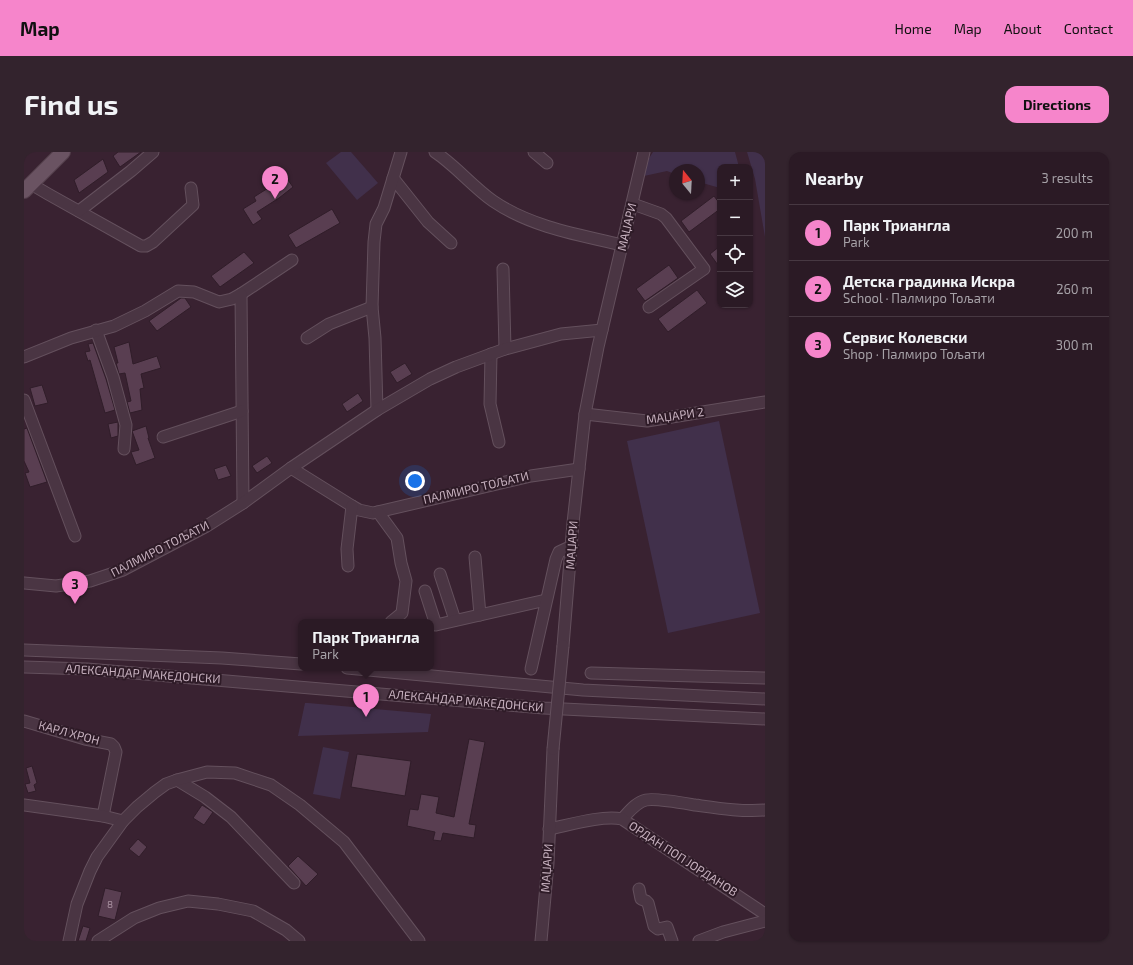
<!DOCTYPE html>
<html lang="en">
<head>
<meta charset="utf-8">
<style>
  :root { --surface:#2b1a25; --page:#33232d; --text:#f1f3f6; --muted:#a6a1a7; --line:#473842; --accent:#f685cb }
  body { margin:0; font-family:"Exo 2",sans-serif; background:var(--page); color:var(--text) }
  .controls { position:absolute; right:12px; top:12px; display:grid; overflow:hidden; border-radius:8px; box-shadow:0 1px 3px #0004 }
  .controls button { width:36px; height:36px; display:grid; place-items:center; padding:0; border:0; border-bottom:1px solid var(--line); background:var(--surface); color:var(--text); font:20px sans-serif }
  .compass { position:absolute; left:645px; top:12px; width:36px; height:36px; border-radius:50%; background:var(--surface); box-shadow:0 1px 3px #0004; rotate:342deg }
  .you { position:absolute; left:391px; top:329px; width:14px; height:14px; margin:-10px; border:3px solid #fff; border-radius:50%; background:#1a73e8; box-shadow:0 0 0 6px #1a73e833 }
  .badge { display:grid; place-items:center; width:26px; height:26px; border-radius:50%; background:var(--accent); color:#111; font-size:13px; font-weight:700 }
  .pin { position:absolute; translate:-50% -33px; filter:drop-shadow(0 1px 2px #0008) }
  .pin::after { content:''; position:absolute; top:21px; width:14px; height:12px; background:inherit; clip-path:polygon(0 0,100% 0,50% 100%) }
  .popup { position:absolute; left:274px; top:467px; width:136px; height:52px; box-sizing:border-box; display:grid; place-content:center; border-radius:8px; background:var(--surface); filter:drop-shadow(0 1px 3px #0005); font-size:13px; white-space:nowrap; color:var(--muted) }
  .popup b { font-size:15px; color:var(--text) }
  .popup::after { content:''; position:absolute; left:50%; top:100%; margin-left:-8px; border:8px solid transparent; border-top-color:var(--surface) }
  .list { margin:0; padding:0; list-style:none }
  h2 { display:flex; justify-content:space-between; align-items:center; height:52px; margin:0; padding:0 16px; font-size:17px }
  h2 small { font-size:13px; font-weight:400; color:var(--muted) }
  .list li { display:grid; grid-template-columns:26px 1fr auto; gap:12px; align-items:center; box-sizing:border-box; height:56px; padding:0 16px; border-top:1px solid var(--line) }
  .list b { display:block; font-size:15px; white-space:nowrap }
  .list p { margin:0; font-size:13px; white-space:nowrap; color:var(--muted) }
  .list em { font-size:13px; font-style:normal; color:var(--muted) }
  .icon { flex:none; width:22px; height:22px; fill:none; stroke:currentColor; stroke-width:2; stroke-linecap:round; stroke-linejoin:round }
  .map { position:relative; flex:none; width:741px; height:789px; overflow:hidden; border-radius:12px }
  header { display:flex; align-items:center; gap:24px; box-sizing:border-box; height:56px; padding:0 20px; background:var(--accent); color:#111 }
  header strong { font-size:19px }
  nav { display:flex; gap:22px; margin-inline-start:auto; font-size:14px }
  .intro { display:flex; align-items:center; justify-content:space-between; box-sizing:border-box; height:96px; padding:0 24px }
  h1 { margin:0; font-size:28px }
  .button { padding:10px 18px; border-radius:12px; background:var(--accent); color:#111; font-size:14px; font-weight:700 }
  main { display:flex; gap:24px; padding:0 24px }
  aside { flex:1; background:var(--surface); border-radius:12px; box-shadow:0 1px 3px #0004 }
  .map>svg:first-child { display:block }
  .green { fill:#41304b }
  .building { fill:#593e51; stroke:#301d29 }
  .lines { fill:none; stroke-linecap:round; stroke-linejoin:round }
  .minor-casing { stroke:#64505d; stroke-width:13 }
  .major-casing { stroke:#533f4b; stroke-width:16 }
  .minor { stroke:#4a3543; stroke-width:11 }
  .major { stroke:#6a5362; stroke-width:14 }
  .minor-bridge-casing { stroke:#64505d; stroke-width:13; stroke-linecap:butt }
  .minor-bridge { stroke:#4a3543; stroke-width:11 }
  .labels { text-anchor:middle; stroke-width:4; stroke-linejoin:round; paint-order:stroke }
  .number-label { font-size:10px; fill:#ab94a3 }
  .street-label { font-size:12px; fill:#c6b0be; stroke:#2e1b27 }
</style>
</head>
<body>
<header>
<strong>Map</strong>
<nav><a>Home</a><a>Map</a><a>About</a><a>Contact</a></nav>
</header>
<div class="intro"><h1>Find us</h1><a class="button">Directions</a></div>
<main>
<div class="map">
<svg width="741" height="789" viewBox="0 0 741 789">
  <rect width="100%" height="100%" fill="#392231"/>
  <g class="green">
    <path d="M 317,0 L 327,0 L 354,31 L 333,48 L 302,11 Z"/>
    <path d="M 629,0 L 711,0 L 715,15 L 696,15 L 696,36 L 675,30 L 675,18 L 651,18 L 651,22 L 643,19 L 620,24 L 622,11 Z"/>
    <path d="M 723,0 L 741,0 L 741,85 L 731,27 Z"/>
    <path d="M 695,269 L 736,461 L 644,481 L 603,289 Z"/>
    <path d="M 281,551 L 284,551 L 407,562 L 404,580 L 274,584 Z"/>
    <path d="M 299,595 L 325,600 L 316,647 L 289,642 Z"/>
  </g>
  <g class="building">
    <path d="M 94,0 L 117,0 L 96,15 L 89,4 Z"/>
    <path d="M 79,7 L 84,20 L 55,41 L 50,28 Z"/>
    <path d="M 254,14 L 269,35 L 255,46 L 233,60 L 238,67 L 229,73 L 219,57 L 232,49 L 230,45 L 252,31 L 244,20 Z"/>
    <path d="M 690,44 L 696,52 L 696,57 L 665,80 L 657,69 Z"/>
    <path d="M 308,57 L 316,71 L 272,96 L 264,83 Z"/>
    <path d="M 696,94 L 696,116 L 686,102 Z"/>
    <path d="M 220,100 L 230,111 L 196,135 L 187,124 Z"/>
    <path d="M 645,113 L 654,126 L 621,149 L 612,137 Z"/>
    <path d="M 673,138 L 683,151 L 644,180 L 634,167 Z"/>
    <path d="M 157,146 L 161,146 L 167,155 L 133,179 L 125,169 Z"/>
    <path d="M 105,190 L 109,212 L 133,204 L 137,216 L 117,222 L 120,236 L 116,237 L 118,258 L 106,261 L 103,250 L 107,249 L 101,221 L 95,222 L 92,211 L 94,211 L 90,195 Z"/>
    <path d="M 69,191 L 82,227 L 91,258 L 81,261 L 66,208 L 64,209 L 61,200 L 66,199 L 64,192 Z"/>
    <path d="M 381,211 L 388,222 L 373,231 L 366,220 Z"/>
    <path d="M 18,233 L 24,251 L 11,254 L 6,236 Z"/>
    <path d="M 334,241 L 339,249 L 323,260 L 318,252 Z"/>
    <path d="M 94,270 L 94,284 L 87,286 L 84,272 Z"/>
    <path d="M 122,274 L 125,286 L 124,286 L 131,306 L 112,313 L 107,300 L 115,298 L 108,279 Z"/>
    <path d="M 3,276 L 23,330 L 6,335 L 1,321 L 5,320 L 0,309 L 0,277 Z"/>
    <path d="M 243,304 L 248,311 L 233,321 L 228,314 Z"/>
    <path d="M 202,313 L 207,324 L 194,328 L 190,317 Z"/>
    <path d="M 445,587 L 461,590 L 445,672 L 452,673 L 450,686 L 419,681 L 417,689 L 409,688 L 411,680 L 383,674 L 386,657 L 394,658 L 397,642 L 415,645 L 412,661 L 430,665 Z"/>
    <path d="M 333,602 L 387,609 L 381,644 L 327,635 Z"/>
    <path d="M 8,614 L 13,631 L 10,633 L 12,639 L 4,641 L 1,632 L 6,631 L 2,616 Z"/>
    <path d="M 178,653 L 189,660 L 180,673 L 169,666 Z"/>
    <path d="M 114,687 L 123,695 L 115,705 L 105,697 Z"/>
    <path d="M 274,704 L 294,722 L 282,734 L 264,714 Z"/>
    <path d="M 81,736 L 98,740 L 91,768 L 74,764 Z"/>
    <path d="M 59,774 L 66,776 L 62,789 L 54,789 Z"/>
  </g>
  <g class="lines">
    <defs>
      <g id="minor">
        <path d="M 411,0 C 432,14 448,34 469,49 C 507,75 555,83 599,93"/>
        <path d="M 510,0 L 523,11"/>
        <path d="M 369,26 L 404,70 L 427,91"/>
        <path d="M 7,32 L 24,42 L 117,94 L 122,94 L 129,90 L 169,53 L 167,36"/>
        <path d="M 609,52 L 637,62 L 642,66 L 680,117 L 625,155"/>
        <path d="M 55,59 L 107,19 L 129,0"/>
        <path d="M 479,117 L 481,197"/>
        <path d="M 217,142 L 268,108"/>
        <path d="M 72,178 L 89,225 L 102,273 L 100,297"/>
        <path d="M 283,186 L 305,172 L 348,155"/>
        <path d="M 467,202 L 466,252 L 475,290"/>
        <path d="M 0,205 L 47,186 L 90,174 L 121,159 L 154,139 L 170,140 L 195,150 L 208,147 L 217,142 L 219,351"/>
        <path d="M 0,248 L 51,384"/>
        <path d="M 353,258 L 351,186 L 348,155 L 350,90 L 352,72 L 360,56 L 377,0"/>
        <path d="M 561,262 L 623,269 L 741,250"/>
        <path d="M 139,285 L 218,259"/>
        <path d="M 267,316 L 328,354 L 335,358 L 349,361 L 507,324 L 555,317"/>
        <path d="M 354,360 L 373,386 L 377,411 L 382,429 L 378,461 L 367,470"/>
        <path d="M 451,405 L 456,463"/>
        <path d="M 324,414 L 323,397 L 328,354"/>
        <path d="M 416,422 L 431,468"/>
        <path d="M 0,431 L 32,434 L 66,429 L 99,418 L 181,375 L 219,351 L 267,316 L 353,258 L 406,227 L 432,215 L 481,197 L 537,182 L 578,178"/>
        <path d="M 401,439 L 412,473 L 522,448"/>
        <path d="M 539,494 L 549,371 L 561,262 L 574,195 L 620,0"/>
        <path d="M 0,498 L 198,506 L 277,512"/>
        <path d="M 0,515 L 63,517 L 520,556 L 741,567"/>
        <path d="M 323,516 L 559,538 L 741,547"/>
        <path d="M 507,517 L 532,407 L 535,400 L 548,394"/>
        <path d="M 567,521 L 741,526"/>
        <path d="M 0,569 L 61,587 L 87,592 L 90,595 L 92,600 L 79,664"/>
        <path d="M 153,628 L 181,645 L 207,665 L 270,731"/>
        <path d="M 0,653 L 79,664 L 99,669"/>
        <path d="M 598,667 C 604,661 612,650 622,648 C 632,646 659,651 671,653 C 693,656 718,660 741,658"/>
        <path d="M 525,677 C 545,673 578,663 598,667 L 741,762"/>
        <path d="M 615,737 L 617,747 L 622,749 L 624,751 L 630,774 L 634,777 L 643,775 L 648,789"/>
        <path d="M 45,789 L 53,752 L 66,719 L 73,705 L 99,669 L 113,655 L 131,640 L 142,632 L 153,628 L 183,620 L 211,621 L 247,633 L 276,653 L 320,690 L 395,789"/>
        <path d="M 74,789 L 110,766 L 135,756 L 164,749 L 194,752 L 229,759 L 262,778 L 275,789"/>
        <path d="M 517,789 L 524,711 L 529,597"/>
        <path d="M 675,789 L 699,780 L 741,769"/>
      </g>
      <path id="major" d="M 0,39 L 39,0"/>
    </defs>
    <use href="#minor" class="minor-casing"/>
    <use href="#major" class="major-casing"/>
    <use href="#minor" class="minor"/>
    <use href="#major" class="major"/>
    <defs>
      <path id="minor-bridge" d="M 529,597 L 539,494"/>
    </defs>
    <use href="#minor-bridge" class="minor-bridge-casing"/>
    <use href="#minor-bridge" class="minor-bridge"/>
  </g>
  <g class="labels">
    <g class="number-label">
      <text x="86" y="756">8</text>
    </g>
    <g class="street-label">
      <text transform="translate(603 75) rotate(-77)" y="4">МАЏАРИ</text>
      <text transform="translate(651 264) rotate(-8)" y="4">МАЏАРИ 2</text>
      <text transform="translate(452 336) rotate(-13)" y="4">ПАЛМИРО ТОЉАТИ</text>
      <text transform="translate(548 393) rotate(-86)" y="4">МАЏАРИ</text>
      <text transform="translate(136 397) rotate(-27)" y="4">ПАЛМИРО ТОЉАТИ</text>
      <text transform="translate(119 522) rotate(4)" y="4">АЛЕКСАНДАР МАКЕДОНСКИ</text>
      <text transform="translate(442 549) rotate(5)" y="4">АЛЕКСАНДАР МАКЕДОНСКИ</text>
      <text transform="translate(45 581) rotate(15)" y="4">КАРЛ ХРОН</text>
      <text transform="translate(659 707) rotate(33)" y="4">ОРДАН ПОП ЈОРДАНОВ</text>
      <text transform="translate(523 716) rotate(-86)" y="4">МАЏАРИ</text>
    </g>
  </g>
</svg>
<div class="controls">
<button>+</button>
<button>−</button>
<button><svg class="icon" aria-label="locate" viewBox="0 0 24 24"><circle cx="12" cy="12" r="6"/><path d="M12 2v4M12 18v4M2 12h4M18 12h4"/></svg></button>
<button><svg class="icon" aria-label="layers" viewBox="0 0 24 24"><path d="M12 4l9 5-9 5-9-5zM3 14l9 5 9-5"/></svg></button>
</div>
<svg class="compass" viewBox="-18 -18 36 36"><path d="M0-13l5 13h-10z" fill="#e53935"/><path d="M0 13l5-13h-10z" fill="#a6a1a7"/></svg>
<div class="you"></div>
<div class="pin badge" style="left:342px;top:565px">1</div>
<div class="popup"><b>Парк Триангла</b>Park</div>
<div class="pin badge" style="left:251px;top:47px">2</div>
<div class="pin badge" style="left:51px;top:452px">3</div>
</div>
<aside>
<h2>Nearby<small>3 results</small></h2>
<ul class="list">
<li><span class="badge">1</span><div><b>Парк Триангла</b><p>Park</p></div><em>200 m</em></li>
<li><span class="badge">2</span><div><b>Детска градинка Искра</b><p>School · Палмиро Тољати</p></div><em>260 m</em></li>
<li><span class="badge">3</span><div><b>Сервис Колевски</b><p>Shop · Палмиро Тољати</p></div><em>300 m</em></li>
</ul>
</aside>
</main>
</body>
</html>
